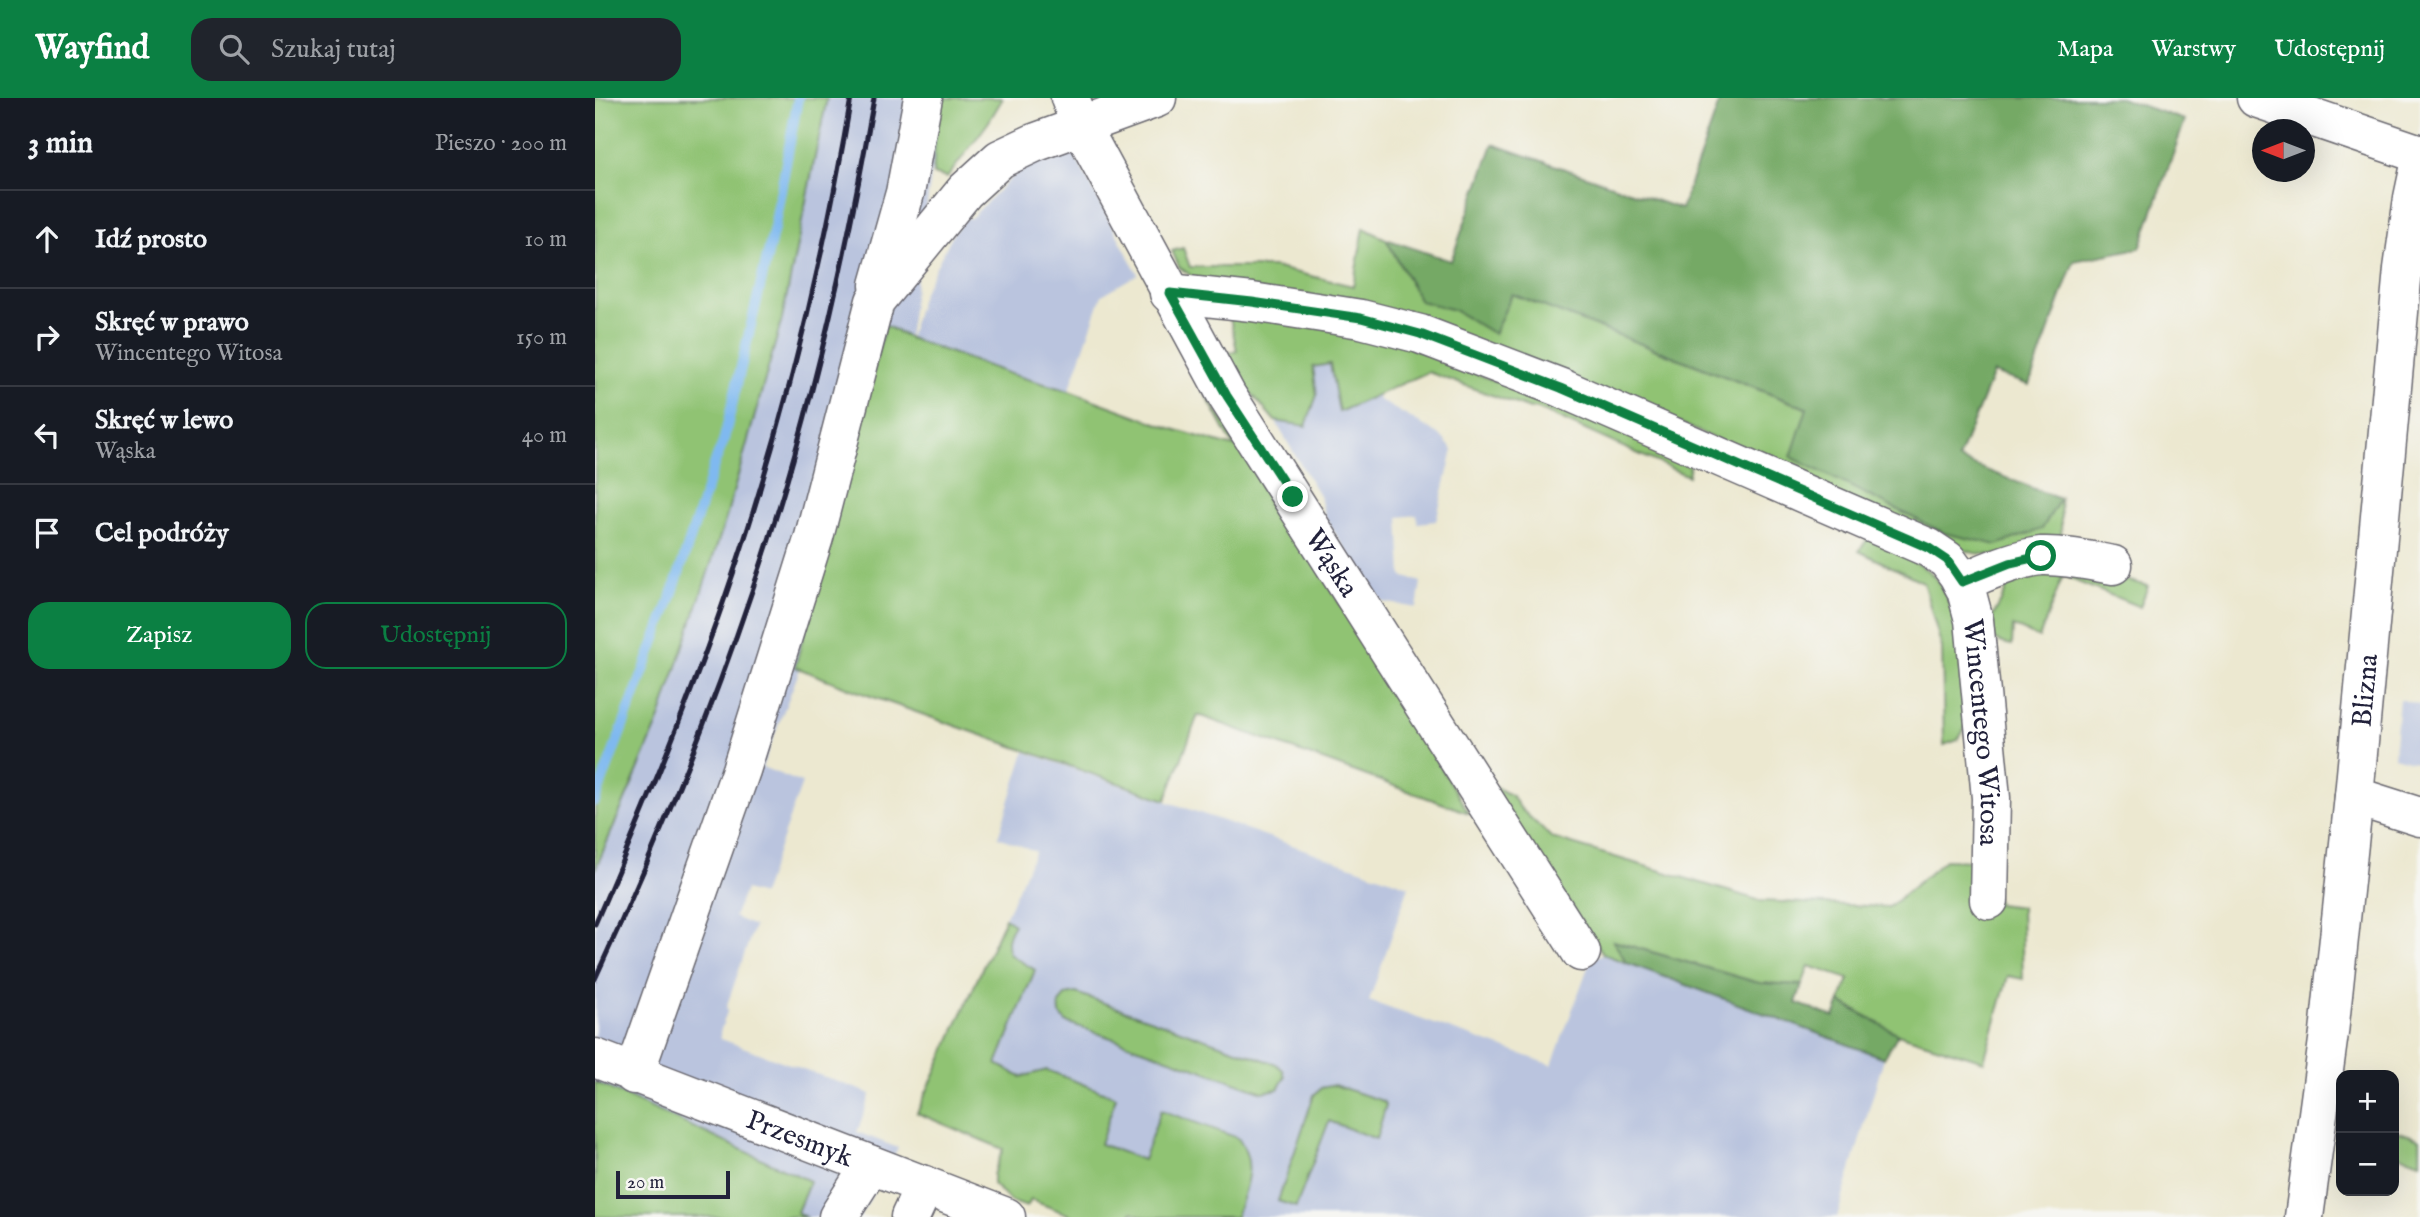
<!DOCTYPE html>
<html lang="pl">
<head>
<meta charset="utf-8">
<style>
  :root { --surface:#171b24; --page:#20242c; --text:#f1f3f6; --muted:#9ea1a6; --line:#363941; --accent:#0b8043 }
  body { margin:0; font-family:"IM FELL English",serif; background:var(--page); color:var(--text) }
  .controls { position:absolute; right:21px; bottom:21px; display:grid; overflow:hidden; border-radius:14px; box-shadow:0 7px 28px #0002 }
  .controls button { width:63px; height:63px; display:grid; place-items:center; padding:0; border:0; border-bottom:2px solid var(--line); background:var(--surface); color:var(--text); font:35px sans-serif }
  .compass { position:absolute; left:1657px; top:21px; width:63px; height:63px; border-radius:50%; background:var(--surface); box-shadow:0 7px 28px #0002; rotate:270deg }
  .scale { position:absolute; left:21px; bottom:18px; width:114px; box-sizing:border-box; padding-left:7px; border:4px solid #22223b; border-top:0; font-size:19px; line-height:24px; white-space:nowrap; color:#22223b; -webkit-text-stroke:5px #f6f6f2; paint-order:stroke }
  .stop { position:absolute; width:21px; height:21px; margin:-16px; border:5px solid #0b8043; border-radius:50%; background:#fff }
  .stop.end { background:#0b8043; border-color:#fff; box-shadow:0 2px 7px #0008 }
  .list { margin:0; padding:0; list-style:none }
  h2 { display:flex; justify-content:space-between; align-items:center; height:91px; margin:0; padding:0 28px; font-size:30px }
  h2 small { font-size:23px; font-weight:400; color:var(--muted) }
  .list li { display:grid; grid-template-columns:46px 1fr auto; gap:21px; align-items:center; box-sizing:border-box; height:98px; padding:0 28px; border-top:2px solid var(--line) }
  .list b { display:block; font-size:26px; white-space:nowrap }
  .list p { margin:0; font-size:23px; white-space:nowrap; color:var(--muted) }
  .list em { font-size:23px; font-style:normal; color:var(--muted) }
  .actions { display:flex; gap:14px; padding:21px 28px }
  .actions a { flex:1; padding:16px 0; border:2px solid var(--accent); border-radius:21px; text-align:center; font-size:24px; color:var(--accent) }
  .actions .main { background:var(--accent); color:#fff }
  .icon { flex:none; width:38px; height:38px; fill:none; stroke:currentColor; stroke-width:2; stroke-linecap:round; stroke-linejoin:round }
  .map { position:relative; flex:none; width:1825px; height:1119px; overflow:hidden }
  header { display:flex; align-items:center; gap:42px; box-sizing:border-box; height:98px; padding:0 35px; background:var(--accent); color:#fff }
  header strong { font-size:33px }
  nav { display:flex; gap:38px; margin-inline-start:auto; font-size:24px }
  .search { width:490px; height:63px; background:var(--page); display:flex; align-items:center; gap:18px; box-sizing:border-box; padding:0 24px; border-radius:21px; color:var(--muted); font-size:26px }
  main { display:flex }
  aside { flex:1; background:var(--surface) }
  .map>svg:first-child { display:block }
  .industrial { fill:#bac4de }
  .green { fill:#90c373; stroke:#597257; stroke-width:2 }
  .forest { fill:#74a965; stroke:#4b6650; stroke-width:2 }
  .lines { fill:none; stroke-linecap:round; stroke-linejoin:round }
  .stream { stroke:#7fb9f0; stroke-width:10 }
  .minor-casing { stroke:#69676f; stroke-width:41 }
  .minor { stroke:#fff; stroke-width:38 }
  .rail { stroke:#22223b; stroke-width:5 }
  .route { stroke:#0b8043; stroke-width:9 }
  .labels { text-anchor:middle; stroke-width:7; stroke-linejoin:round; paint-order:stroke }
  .street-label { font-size:28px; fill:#22223b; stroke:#f6f6f2 }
</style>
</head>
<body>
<header>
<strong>Wayfind</strong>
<div class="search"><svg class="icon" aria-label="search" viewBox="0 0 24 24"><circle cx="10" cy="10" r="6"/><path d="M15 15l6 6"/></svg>Szukaj tutaj</div>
<nav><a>Mapa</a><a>Warstwy</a><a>Udostępnij</a></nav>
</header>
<main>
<aside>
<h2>3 min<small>Pieszo · 200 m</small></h2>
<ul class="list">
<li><svg class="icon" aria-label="ahead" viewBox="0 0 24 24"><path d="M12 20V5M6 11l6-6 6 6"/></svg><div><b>Idź prosto</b></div><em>10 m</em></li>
<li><svg class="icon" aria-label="right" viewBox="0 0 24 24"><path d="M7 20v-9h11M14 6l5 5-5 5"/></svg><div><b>Skręć w prawo</b><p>Wincentego Witosa</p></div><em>150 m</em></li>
<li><svg class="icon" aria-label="left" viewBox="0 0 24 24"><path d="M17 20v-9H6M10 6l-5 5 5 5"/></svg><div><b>Skręć w lewo</b><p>Wąska</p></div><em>40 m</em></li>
<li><svg class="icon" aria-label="arrive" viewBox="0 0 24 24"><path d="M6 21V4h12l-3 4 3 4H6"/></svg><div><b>Cel podróży</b></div></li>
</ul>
<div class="actions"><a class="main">Zapisz</a><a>Udostępnij</a></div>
</aside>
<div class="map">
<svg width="1825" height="1119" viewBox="0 0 1825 1119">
  <rect width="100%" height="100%" fill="#f6f6f2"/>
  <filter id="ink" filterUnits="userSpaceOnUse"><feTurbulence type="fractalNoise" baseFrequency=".0143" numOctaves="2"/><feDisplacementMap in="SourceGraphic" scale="14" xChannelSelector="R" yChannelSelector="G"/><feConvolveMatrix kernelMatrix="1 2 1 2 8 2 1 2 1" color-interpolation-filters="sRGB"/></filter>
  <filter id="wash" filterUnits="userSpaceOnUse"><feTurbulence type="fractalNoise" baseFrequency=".00686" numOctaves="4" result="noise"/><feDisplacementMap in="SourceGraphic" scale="28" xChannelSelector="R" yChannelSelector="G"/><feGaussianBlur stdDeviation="1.57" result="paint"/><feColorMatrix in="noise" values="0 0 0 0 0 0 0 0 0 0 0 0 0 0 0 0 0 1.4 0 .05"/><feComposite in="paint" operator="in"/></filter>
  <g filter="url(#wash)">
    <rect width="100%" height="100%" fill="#ece8d0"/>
    <g class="industrial">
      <path d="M 74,0 L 347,0 L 313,240 L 253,370 L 200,568 L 205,571 L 167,669 L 207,685 L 167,797 L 150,792 L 139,819 L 159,828 L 131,910 L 133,911 L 125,934 L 126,941 L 276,996 L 262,1034 L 303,1050 L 265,1119 L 0,1119 L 0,646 L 98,340 Z"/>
      <path d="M 478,54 L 543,176 L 507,197 L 474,293 L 415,276 L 314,240 L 327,196 L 359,134 L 371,120 L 376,120 L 418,78 L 450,58 L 455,64 Z"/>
      <path d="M 735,266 L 744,314 L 781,297 L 784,302 L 845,337 L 858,352 L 841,423 L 823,425 L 822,417 L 804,419 L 807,478 L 826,484 L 822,510 L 788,504 L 766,477 L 730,419 L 725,399 L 680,323 L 711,328 L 722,297 L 717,270 Z"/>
      <path d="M 1804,601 L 1825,607 L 1825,666 L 1799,659 Z"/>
      <path d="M 430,654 L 814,788 L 774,903 L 957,967 L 996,861 L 1008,856 L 1289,960 L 1242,1119 L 585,1119 L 337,983 L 440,753 L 403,739 Z"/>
    </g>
    <g class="green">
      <path d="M 0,0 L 232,0 L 187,221 L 131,420 L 64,623 L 0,772 L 0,646 L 2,639 L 0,638 Z"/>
      <path d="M 343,0 L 408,0 L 393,25 L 352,80 L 338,76 Z"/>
      <path d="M 769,130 L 791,141 L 825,203 L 859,212 L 898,235 L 917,196 L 1213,311 L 1447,431 L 1465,401 L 1467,450 L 1407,458 L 1379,455 L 1342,443 L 1050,309 L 605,184 L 584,169 L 577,153 L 588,150 L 595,169 L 678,169 L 758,188 Z"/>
      <path d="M 634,215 L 777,234 L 1096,361 L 1093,378 L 941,310 L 935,311 L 833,274 L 744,314 L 735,266 L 718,269 L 722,297 L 711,328 L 680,323 L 638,274 L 633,255 L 642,253 Z"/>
      <path d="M 290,227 L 314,240 L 415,276 L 474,293 L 578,331 L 639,349 L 607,290 L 688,413 L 874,715 L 603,617 L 571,702 L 264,594 L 200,569 Z"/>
      <path d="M 1276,436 L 1335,474 C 1367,508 1369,575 1376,620 L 1363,642 L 1349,647 L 1347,550 L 1328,484 L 1264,453 Z"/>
      <path d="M 1496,473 L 1553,488 L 1545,509 L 1468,478 L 1444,540 L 1418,528 L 1417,547 C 1378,541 1399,519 1409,497 C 1412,490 1413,483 1416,475 Z"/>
      <path d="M 895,686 L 917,698 L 926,711 L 957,740 L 1166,803 L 1294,809 L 1350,762 L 1383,763 L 1403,806 L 1426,809 L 1428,881 L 1413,878 L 1389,963 L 1303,936 L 1245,904 L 1254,881 L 1214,868 L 1207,887 L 1164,885 L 1019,843 L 1032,865 L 1008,856 Z"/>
      <path d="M 410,820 L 419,826 C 412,837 410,844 414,856 L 440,872 L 402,966 L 426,979 L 452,972 L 521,999 L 505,1046 L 548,1062 L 566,1012 L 643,1040 C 663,1068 650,1089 641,1119 L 550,1119 L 537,1114 L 535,1119 L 480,1119 L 436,1102 L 432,1109 L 415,1103 L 398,1086 L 398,1077 L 408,1051 L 322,1015 Z"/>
      <path d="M 481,895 L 681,966 L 688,972 L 690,979 L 683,991 L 668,994 L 471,924 L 465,916 L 464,905 L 471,897 Z"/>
      <path d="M 0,984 L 215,1083 L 202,1114 L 210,1119 L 0,1119 Z"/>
      <path d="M 739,987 L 788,1003 L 791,1007 L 781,1041 L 734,1023 L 701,1109 L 683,1103 L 719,997 L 726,990 Z"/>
      <path d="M 1799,1032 L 1825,1041 L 1825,1064 L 1799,1055 Z"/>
    </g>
    <g class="forest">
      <path d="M 1126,0 L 1525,0 L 1590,22 L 1545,150 L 1479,163 L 1434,287 L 1398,275 L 1363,361 L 1465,401 L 1447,431 L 1402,447 L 1349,435 L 1196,359 L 1212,310 L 917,196 L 899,236 L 859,212 L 825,203 L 791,141 L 856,163 L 898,46 L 1086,111 Z"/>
      <path d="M 1018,843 L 1164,885 L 1207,887 L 1201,905 L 1239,919 L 1245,904 L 1303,936 L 1289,960 L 1032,865 Z"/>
    </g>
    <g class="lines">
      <path class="stream" d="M 0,703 L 76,500 L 120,364 L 128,345 L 179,130 L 203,0"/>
    </g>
  </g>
  <g filter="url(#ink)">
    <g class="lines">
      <defs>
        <g id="minor">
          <path id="s1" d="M 475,0 L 486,28 L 632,298 L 986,854"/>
          <path d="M 1661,0 L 1825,56"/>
          <path d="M 284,187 L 310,95 L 328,0"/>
          <path id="s2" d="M 574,195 L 657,204 L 766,221 L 825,236 L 966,290 L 1334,450 L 1352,462 L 1363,477 L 1371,492 L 1379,522 L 1396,700 L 1394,802"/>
          <path d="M 1367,484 C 1392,474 1419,461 1446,458 C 1470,457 1495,463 1518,467"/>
          <path d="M 1759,698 L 1825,719"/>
          <path id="s3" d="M 0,960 L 411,1119"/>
          <path d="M 39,977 L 146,672 L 219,439 L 280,203 L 370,93 L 405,61 L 439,45 L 562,0"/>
          <path d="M 243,1119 L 276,1067"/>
          <path d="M 315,1119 L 330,1087"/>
          <path id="s4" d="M 1709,1119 L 1734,935 L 1759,698 L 1808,171 L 1818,100 L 1825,67"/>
        </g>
      </defs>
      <use href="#minor" class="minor-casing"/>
      <use href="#minor" class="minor"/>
      <g class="rail">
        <path d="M 0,826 C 57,695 111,563 154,427 C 198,287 232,144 256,0"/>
        <path d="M 0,881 C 59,754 112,626 157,493 C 212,333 250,167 279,0"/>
      </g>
    </g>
  </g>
  <g class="lines" filter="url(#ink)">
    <path class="route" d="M 698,399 L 632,298 L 575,195 L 657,204 L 766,220 L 825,236 L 966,290 L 1334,450 L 1352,462 L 1367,484 L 1415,465 L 1446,458"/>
  </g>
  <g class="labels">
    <g class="street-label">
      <text dy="10" stroke="none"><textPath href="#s1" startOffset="534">Wąska</textPath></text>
      <text dy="10" stroke="none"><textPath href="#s4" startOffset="530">Blizna</textPath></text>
      <text dy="10" stroke="none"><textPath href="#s2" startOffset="1008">Wincentego Witosa</textPath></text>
      <text dy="10" stroke="none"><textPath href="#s3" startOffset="220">Przesmyk</textPath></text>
    </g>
  </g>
</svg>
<div class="controls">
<button>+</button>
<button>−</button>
</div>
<svg class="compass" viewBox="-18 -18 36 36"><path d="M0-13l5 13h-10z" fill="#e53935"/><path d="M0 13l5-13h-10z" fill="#9ea1a6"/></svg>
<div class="scale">20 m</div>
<div class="stop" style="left:1446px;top:458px"></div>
<div class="stop end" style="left:698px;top:399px"></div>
</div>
</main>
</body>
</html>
